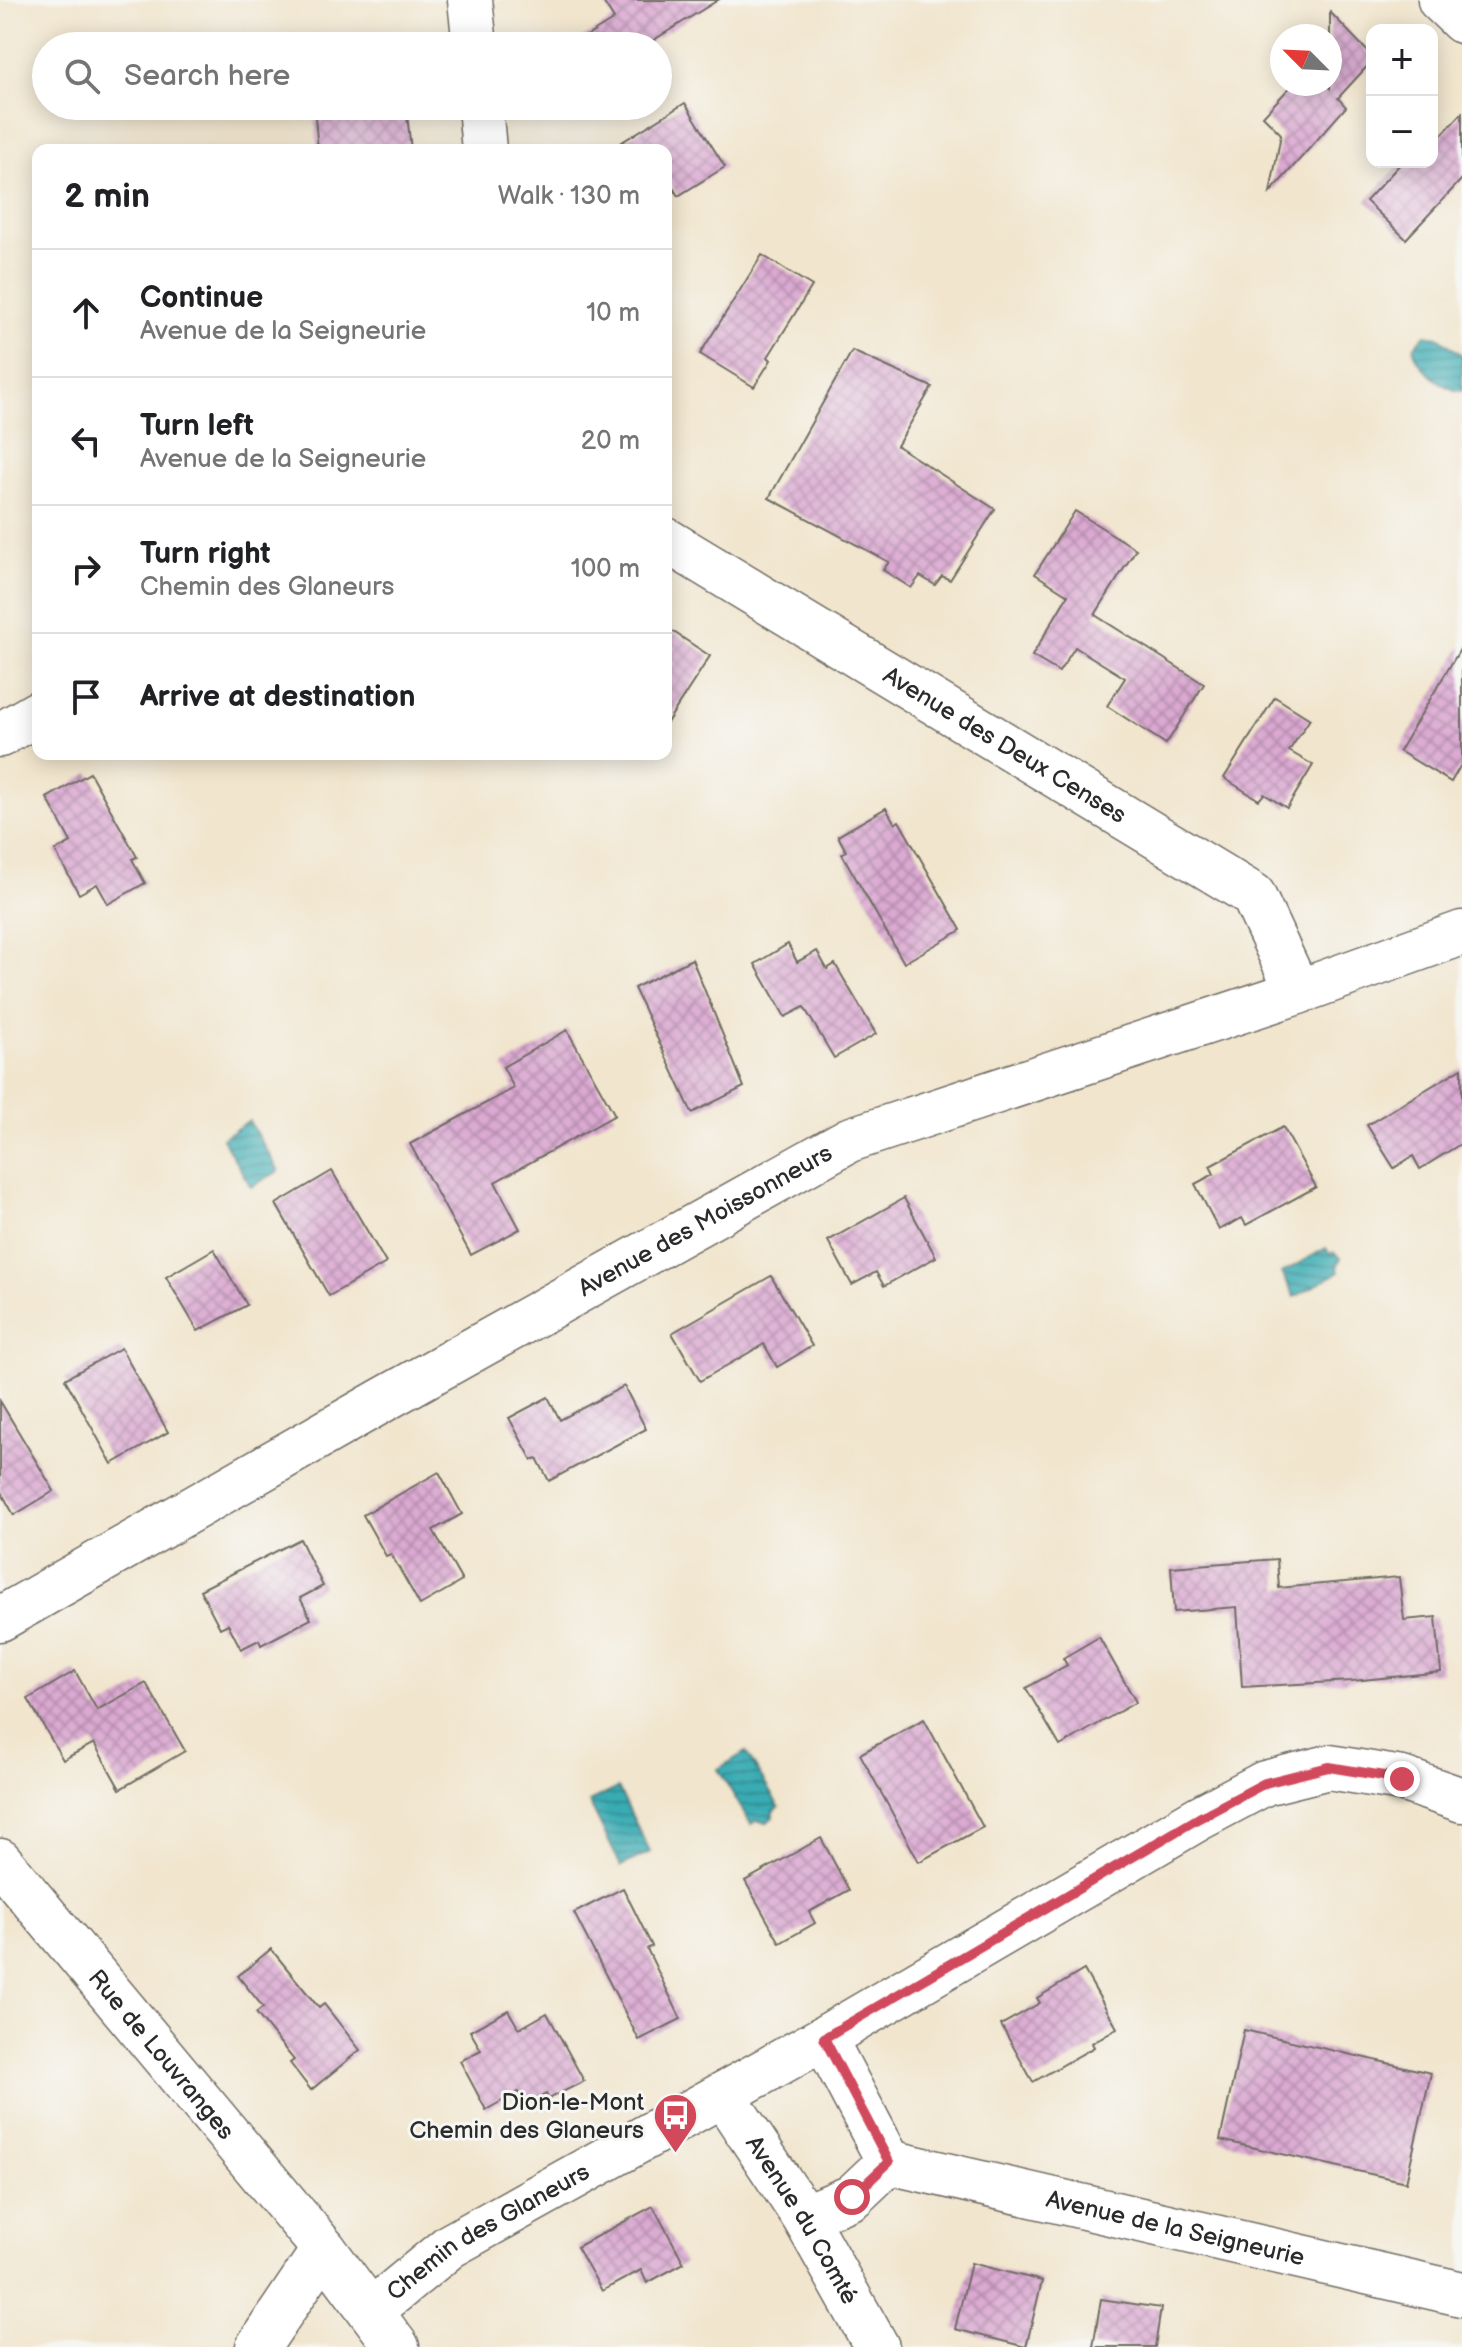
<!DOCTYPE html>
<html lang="en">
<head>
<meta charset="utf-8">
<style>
  :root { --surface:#fff; --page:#f2f2f2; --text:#202124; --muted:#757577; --line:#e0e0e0 }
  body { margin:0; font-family:"Balsamiq Sans",sans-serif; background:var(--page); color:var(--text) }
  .controls { position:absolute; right:24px; top:24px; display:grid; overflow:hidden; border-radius:16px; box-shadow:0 4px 20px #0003 }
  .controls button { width:72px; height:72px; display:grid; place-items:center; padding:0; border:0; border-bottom:2px solid var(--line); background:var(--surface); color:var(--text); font:40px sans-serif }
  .compass { position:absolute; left:1270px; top:24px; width:72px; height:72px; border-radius:50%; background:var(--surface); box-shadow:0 4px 20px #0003; rotate:294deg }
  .stop { position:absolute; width:24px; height:24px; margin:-18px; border:6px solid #d1495b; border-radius:50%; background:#fff }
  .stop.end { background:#d1495b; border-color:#fff; box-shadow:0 2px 8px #0008 }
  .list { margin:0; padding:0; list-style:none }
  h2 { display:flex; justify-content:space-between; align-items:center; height:104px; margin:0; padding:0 32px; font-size:34px }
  h2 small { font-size:26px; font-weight:400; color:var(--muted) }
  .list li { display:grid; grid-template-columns:52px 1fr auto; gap:24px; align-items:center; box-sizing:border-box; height:128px; padding:0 32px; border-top:2px solid var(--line) }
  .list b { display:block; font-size:30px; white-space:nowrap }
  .list p { margin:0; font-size:26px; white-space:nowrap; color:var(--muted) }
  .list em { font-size:26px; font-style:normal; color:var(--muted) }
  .icon { flex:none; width:44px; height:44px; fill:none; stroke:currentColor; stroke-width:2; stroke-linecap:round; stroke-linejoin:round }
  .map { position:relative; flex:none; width:1462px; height:2347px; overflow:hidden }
  .search { position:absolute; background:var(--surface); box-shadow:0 4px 20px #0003; left:32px; top:32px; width:640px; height:88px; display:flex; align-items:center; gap:20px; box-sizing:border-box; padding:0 28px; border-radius:44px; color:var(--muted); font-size:30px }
  .panel { position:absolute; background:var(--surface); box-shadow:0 4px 20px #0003; left:32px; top:144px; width:640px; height:616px; border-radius:16px }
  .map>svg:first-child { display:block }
  .water { fill:url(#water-rules); stroke:#326b6f; stroke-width:2 }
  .building { fill:url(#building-cross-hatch) }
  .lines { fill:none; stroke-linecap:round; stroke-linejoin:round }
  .minor-casing { stroke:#706c64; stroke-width:47 }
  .tertiary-casing { stroke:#706c64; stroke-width:47 }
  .minor { stroke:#fff; stroke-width:44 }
  .tertiary { stroke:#fff; stroke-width:44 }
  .route { stroke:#d1495b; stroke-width:10 }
  .labels { text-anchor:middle; stroke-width:6; stroke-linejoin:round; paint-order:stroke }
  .street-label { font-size:24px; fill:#2b2b2b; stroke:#f6f6f2 }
  .poi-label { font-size:24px; fill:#2b2b2b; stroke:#f6f6f2; text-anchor:end }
</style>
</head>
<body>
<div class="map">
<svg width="1462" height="2347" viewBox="0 0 1462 2347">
  <defs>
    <pattern id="water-rules" width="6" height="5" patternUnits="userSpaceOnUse" patternTransform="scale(2)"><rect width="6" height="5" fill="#39abb3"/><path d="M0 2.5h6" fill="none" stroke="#308b92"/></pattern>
    <pattern id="building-cross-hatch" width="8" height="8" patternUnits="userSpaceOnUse" patternTransform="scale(2)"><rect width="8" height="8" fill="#dba9d2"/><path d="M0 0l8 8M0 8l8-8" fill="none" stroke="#b28aab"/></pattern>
  </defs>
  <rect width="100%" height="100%" fill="#f6f6f2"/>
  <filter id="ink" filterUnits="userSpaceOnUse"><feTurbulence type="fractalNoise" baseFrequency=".0125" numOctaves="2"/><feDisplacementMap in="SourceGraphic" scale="16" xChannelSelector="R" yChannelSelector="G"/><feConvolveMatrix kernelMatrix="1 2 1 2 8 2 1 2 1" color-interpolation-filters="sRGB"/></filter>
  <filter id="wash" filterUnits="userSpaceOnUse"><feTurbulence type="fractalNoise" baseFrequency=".006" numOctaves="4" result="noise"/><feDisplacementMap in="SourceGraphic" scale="32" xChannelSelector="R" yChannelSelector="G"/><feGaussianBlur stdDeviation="1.8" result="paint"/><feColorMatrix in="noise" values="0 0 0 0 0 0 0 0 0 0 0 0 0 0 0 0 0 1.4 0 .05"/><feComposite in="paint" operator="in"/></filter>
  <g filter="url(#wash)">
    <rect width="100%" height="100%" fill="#f1e5cd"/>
    <g class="water">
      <path d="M 1425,335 L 1438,337 L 1462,355 L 1462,391 C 1445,392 1413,364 1414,347 Z"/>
      <path d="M 249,1121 L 279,1171 L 251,1187 L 222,1138 Z"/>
      <path d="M 1326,1248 L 1329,1253 L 1334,1252 L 1341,1258 L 1337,1267 L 1339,1272 L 1295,1297 L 1282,1273 Z"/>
      <path d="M 746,1752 L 779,1807 L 773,1811 L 773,1817 L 766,1823 L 757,1820 L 751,1824 L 718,1769 Z"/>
      <path d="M 618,1788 L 650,1852 L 621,1866 L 589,1802 Z"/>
    </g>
    <g id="blocks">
      <g class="building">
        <path d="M 602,0 L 718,0 L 644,46 L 571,46 L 614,19 Z"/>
        <path d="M 1330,12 L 1372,56 L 1372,61 L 1338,98 L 1346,107 L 1270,193 L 1281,134 L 1263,116 L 1293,84 L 1326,84 L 1330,88 Z"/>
        <path d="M 685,103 L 725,167 L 678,196 L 666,176 L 666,150 L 609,150 Z"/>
        <path d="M 314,106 L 406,106 L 411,150 L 318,150 Z"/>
        <path d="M 1462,113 L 1462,179 L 1406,239 L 1366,201 L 1402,162 L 1432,162 L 1432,145 Z"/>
        <path d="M 762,255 L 812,286 L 768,357 L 771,360 L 754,387 L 700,354 Z"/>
        <path d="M 852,351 L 932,387 L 897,446 L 995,509 L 950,580 L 942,576 L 935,585 L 920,576 L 911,588 L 883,570 L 889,562 L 769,498 Z"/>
        <path d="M 1075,511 L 1136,549 L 1095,615 L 1204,684 L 1166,744 L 1107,706 L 1125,678 L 1075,647 L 1059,672 L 1032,656 L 1068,595 L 1035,574 Z"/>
        <path d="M 666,627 L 710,656 L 666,724 Z"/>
        <path d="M 1462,646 L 1462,763 L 1451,782 L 1399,751 Z"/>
        <path d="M 1275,697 L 1310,719 L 1289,751 L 1313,765 L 1287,808 L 1264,794 L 1259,800 L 1224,778 Z"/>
        <path d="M 90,773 L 137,857 L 132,859 L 145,883 L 108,904 L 97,884 L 79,894 L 55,851 L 71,842 L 47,798 Z"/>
        <path d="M 886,808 L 895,824 L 899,821 L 961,930 L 904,963 L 842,854 L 846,851 L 838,836 Z"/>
        <path d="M 788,944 L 797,962 L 817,951 L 827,969 L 835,964 L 876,1034 L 834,1058 L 804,1007 L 785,1017 L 755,964 Z"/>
        <path d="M 692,959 L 744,1087 L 692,1113 L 634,988 Z"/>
        <path d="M 567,1030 L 615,1115 L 495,1182 L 520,1229 L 471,1255 L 410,1144 L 514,1088 L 503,1067 Z"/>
        <path d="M 1462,1068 L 1462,1143 L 1420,1169 L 1413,1156 L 1394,1168 L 1367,1125 Z"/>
        <path d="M 1283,1127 L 1316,1187 L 1246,1225 L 1242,1218 L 1219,1230 L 1195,1184 L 1214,1174 L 1210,1166 Z"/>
        <path d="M 332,1171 L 386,1263 L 329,1296 L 276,1204 Z"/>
        <path d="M 904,1198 L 936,1257 L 884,1286 L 876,1272 L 852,1285 L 828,1241 Z"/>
        <path d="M 214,1249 L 247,1305 L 198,1331 L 166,1277 Z"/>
        <path d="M 771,1276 L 812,1346 L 777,1367 L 764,1344 L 700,1381 L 672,1333 Z"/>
        <path d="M 121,1348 L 168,1432 L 112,1464 L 65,1379 Z"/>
        <path d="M 624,1386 L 646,1429 L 549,1481 L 537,1458 L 532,1460 L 509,1418 L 548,1397 L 560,1420 Z"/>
        <path d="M 0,1401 L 54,1491 L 14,1515 L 0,1490 Z"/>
        <path d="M 439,1472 L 462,1514 L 433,1530 L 462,1581 L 420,1605 L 391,1554 L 386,1556 L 363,1515 Z"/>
        <path d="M 300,1539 L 323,1586 L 300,1598 L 311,1619 L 261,1645 L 259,1640 L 241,1649 L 228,1624 L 220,1628 L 200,1590 Z"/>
        <path d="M 1277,1559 L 1279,1588 L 1399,1577 L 1404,1620 L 1436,1617 L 1441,1672 L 1352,1681 L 1242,1687 L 1237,1607 L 1174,1612 L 1171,1567 Z"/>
        <path d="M 1099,1637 L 1136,1702 L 1060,1746 L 1026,1688 L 1067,1665 L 1063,1658 Z"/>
        <path d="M 75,1671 L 97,1710 L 146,1683 L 185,1751 L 120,1789 L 94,1743 L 63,1760 L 28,1699 Z"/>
        <path d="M 924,1719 L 983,1827 L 919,1862 L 860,1754 Z"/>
        <path d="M 821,1838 L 849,1890 L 809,1912 L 815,1923 L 780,1943 L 745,1881 Z"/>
        <path d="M 623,1888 L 652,1946 L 647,1949 L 681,2019 L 639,2040 L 574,1913 Z"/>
        <path d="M 271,1949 L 319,2008 L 324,2004 L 360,2050 L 311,2090 L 290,2063 L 294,2060 L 256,2013 L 263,2007 L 238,1976 Z"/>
        <path d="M 1084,1970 L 1117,2028 L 1092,2043 L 1094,2047 L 1033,2082 L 1001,2025 L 1040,2003 L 1037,1998 Z"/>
        <path d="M 508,2010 L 519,2029 L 547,2013 L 584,2081 L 549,2099 L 546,2094 L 526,2105 L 518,2092 L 486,2110 L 460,2061 L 481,2050 L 470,2031 Z"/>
        <path d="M 1244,2030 L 1431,2073 L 1406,2182 L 1220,2140 Z"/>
        <path d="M 653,2206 L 684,2263 L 647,2283 L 641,2270 L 602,2291 L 577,2247 Z"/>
        <path d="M 971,2263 L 1042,2281 L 1026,2347 L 955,2329 Z"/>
        <path d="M 1101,2299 L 1161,2308 L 1155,2347 L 1093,2347 Z"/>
      </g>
    </g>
  </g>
  <g filter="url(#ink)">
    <use href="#blocks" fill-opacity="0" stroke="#706c64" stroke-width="2"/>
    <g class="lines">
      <defs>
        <g id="minor">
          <path d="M 470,0 L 475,46"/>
          <path d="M 1440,0 L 1462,21"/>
          <path d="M 480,106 L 484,150"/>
          <path id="s1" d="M 666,540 L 1253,895 L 1298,992"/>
          <path d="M 0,735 L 38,713"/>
          <path id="s2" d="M 0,1619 L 383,1400 L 849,1140 L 1298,992 L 1462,933"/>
          <path id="s3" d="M 824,2038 L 889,2162 L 1462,2294"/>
          <path id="s4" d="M 723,2095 L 804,2217 L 877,2347"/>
          <path d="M 804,2217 L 852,2197 L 889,2162"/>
          <path id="s5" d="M 371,2311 L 450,2246 L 824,2038 L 1199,1818 L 1265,1783 L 1329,1767 L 1402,1779 L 1462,1800"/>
          <path d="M 258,2347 L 324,2249"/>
        </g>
        <g id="tertiary">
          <path id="s6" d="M 0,1861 L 324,2249 L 397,2347"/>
        </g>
      </defs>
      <use href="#minor" class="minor-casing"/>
      <use href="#tertiary" class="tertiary-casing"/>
      <use href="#minor" class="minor"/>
      <use href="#tertiary" class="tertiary"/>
    </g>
  </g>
  <g class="lines" filter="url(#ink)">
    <path class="route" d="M 852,2197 L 889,2162 L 824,2038 L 1199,1818 L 1265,1783 L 1329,1767 L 1402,1779"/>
  </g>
  <defs>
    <symbol id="bus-pin" viewBox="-11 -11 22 30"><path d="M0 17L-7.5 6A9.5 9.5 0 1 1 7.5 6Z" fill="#d1495b" stroke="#f6f6f2"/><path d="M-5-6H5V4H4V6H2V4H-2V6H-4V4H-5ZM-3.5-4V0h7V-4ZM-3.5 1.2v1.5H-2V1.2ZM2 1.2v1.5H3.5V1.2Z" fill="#fff"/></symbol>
  </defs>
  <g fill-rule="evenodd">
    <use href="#bus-pin" x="650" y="2090" width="51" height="69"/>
  </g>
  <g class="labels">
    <g class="street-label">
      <text dy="8" stroke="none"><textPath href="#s1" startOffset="396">Avenue des Deux Censes</textPath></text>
      <text dy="8" stroke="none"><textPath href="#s2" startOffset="810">Avenue des Moissonneurs</textPath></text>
      <text dy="8" stroke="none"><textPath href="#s6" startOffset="252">Rue de Louvranges</textPath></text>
      <text dy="8" stroke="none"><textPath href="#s4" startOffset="148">Avenue du Comté</textPath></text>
      <text dy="8" stroke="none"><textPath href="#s3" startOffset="434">Avenue de la Seigneurie</textPath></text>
      <text dy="8" stroke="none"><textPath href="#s5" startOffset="142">Chemin des Glaneurs</textPath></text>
    </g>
    <g class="poi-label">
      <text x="644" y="2110">Dion-le-Mont<tspan x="644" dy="28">Chemin des Glaneurs</tspan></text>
    </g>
  </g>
</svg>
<div class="controls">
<button>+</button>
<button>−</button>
</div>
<svg class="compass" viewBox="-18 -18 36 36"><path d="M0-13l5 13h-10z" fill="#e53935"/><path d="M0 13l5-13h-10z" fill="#757577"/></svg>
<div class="stop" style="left:852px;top:2197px"></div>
<div class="stop end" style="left:1402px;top:1779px"></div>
<div class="search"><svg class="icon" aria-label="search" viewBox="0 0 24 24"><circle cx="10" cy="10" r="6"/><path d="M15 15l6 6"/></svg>Search here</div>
<section class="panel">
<h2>2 min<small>Walk · 130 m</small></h2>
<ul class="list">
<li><svg class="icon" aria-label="ahead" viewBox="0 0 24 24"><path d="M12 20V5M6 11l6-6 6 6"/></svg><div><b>Continue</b><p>Avenue de la Seigneurie</p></div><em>10 m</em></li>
<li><svg class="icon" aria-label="left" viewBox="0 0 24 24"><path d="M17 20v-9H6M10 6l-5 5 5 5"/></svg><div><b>Turn left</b><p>Avenue de la Seigneurie</p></div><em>20 m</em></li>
<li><svg class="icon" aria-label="right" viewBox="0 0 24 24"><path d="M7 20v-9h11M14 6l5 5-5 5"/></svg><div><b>Turn right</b><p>Chemin des Glaneurs</p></div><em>100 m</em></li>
<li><svg class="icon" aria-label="arrive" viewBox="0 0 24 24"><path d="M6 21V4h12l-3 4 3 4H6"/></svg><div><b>Arrive at destination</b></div></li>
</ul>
</section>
</div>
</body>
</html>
